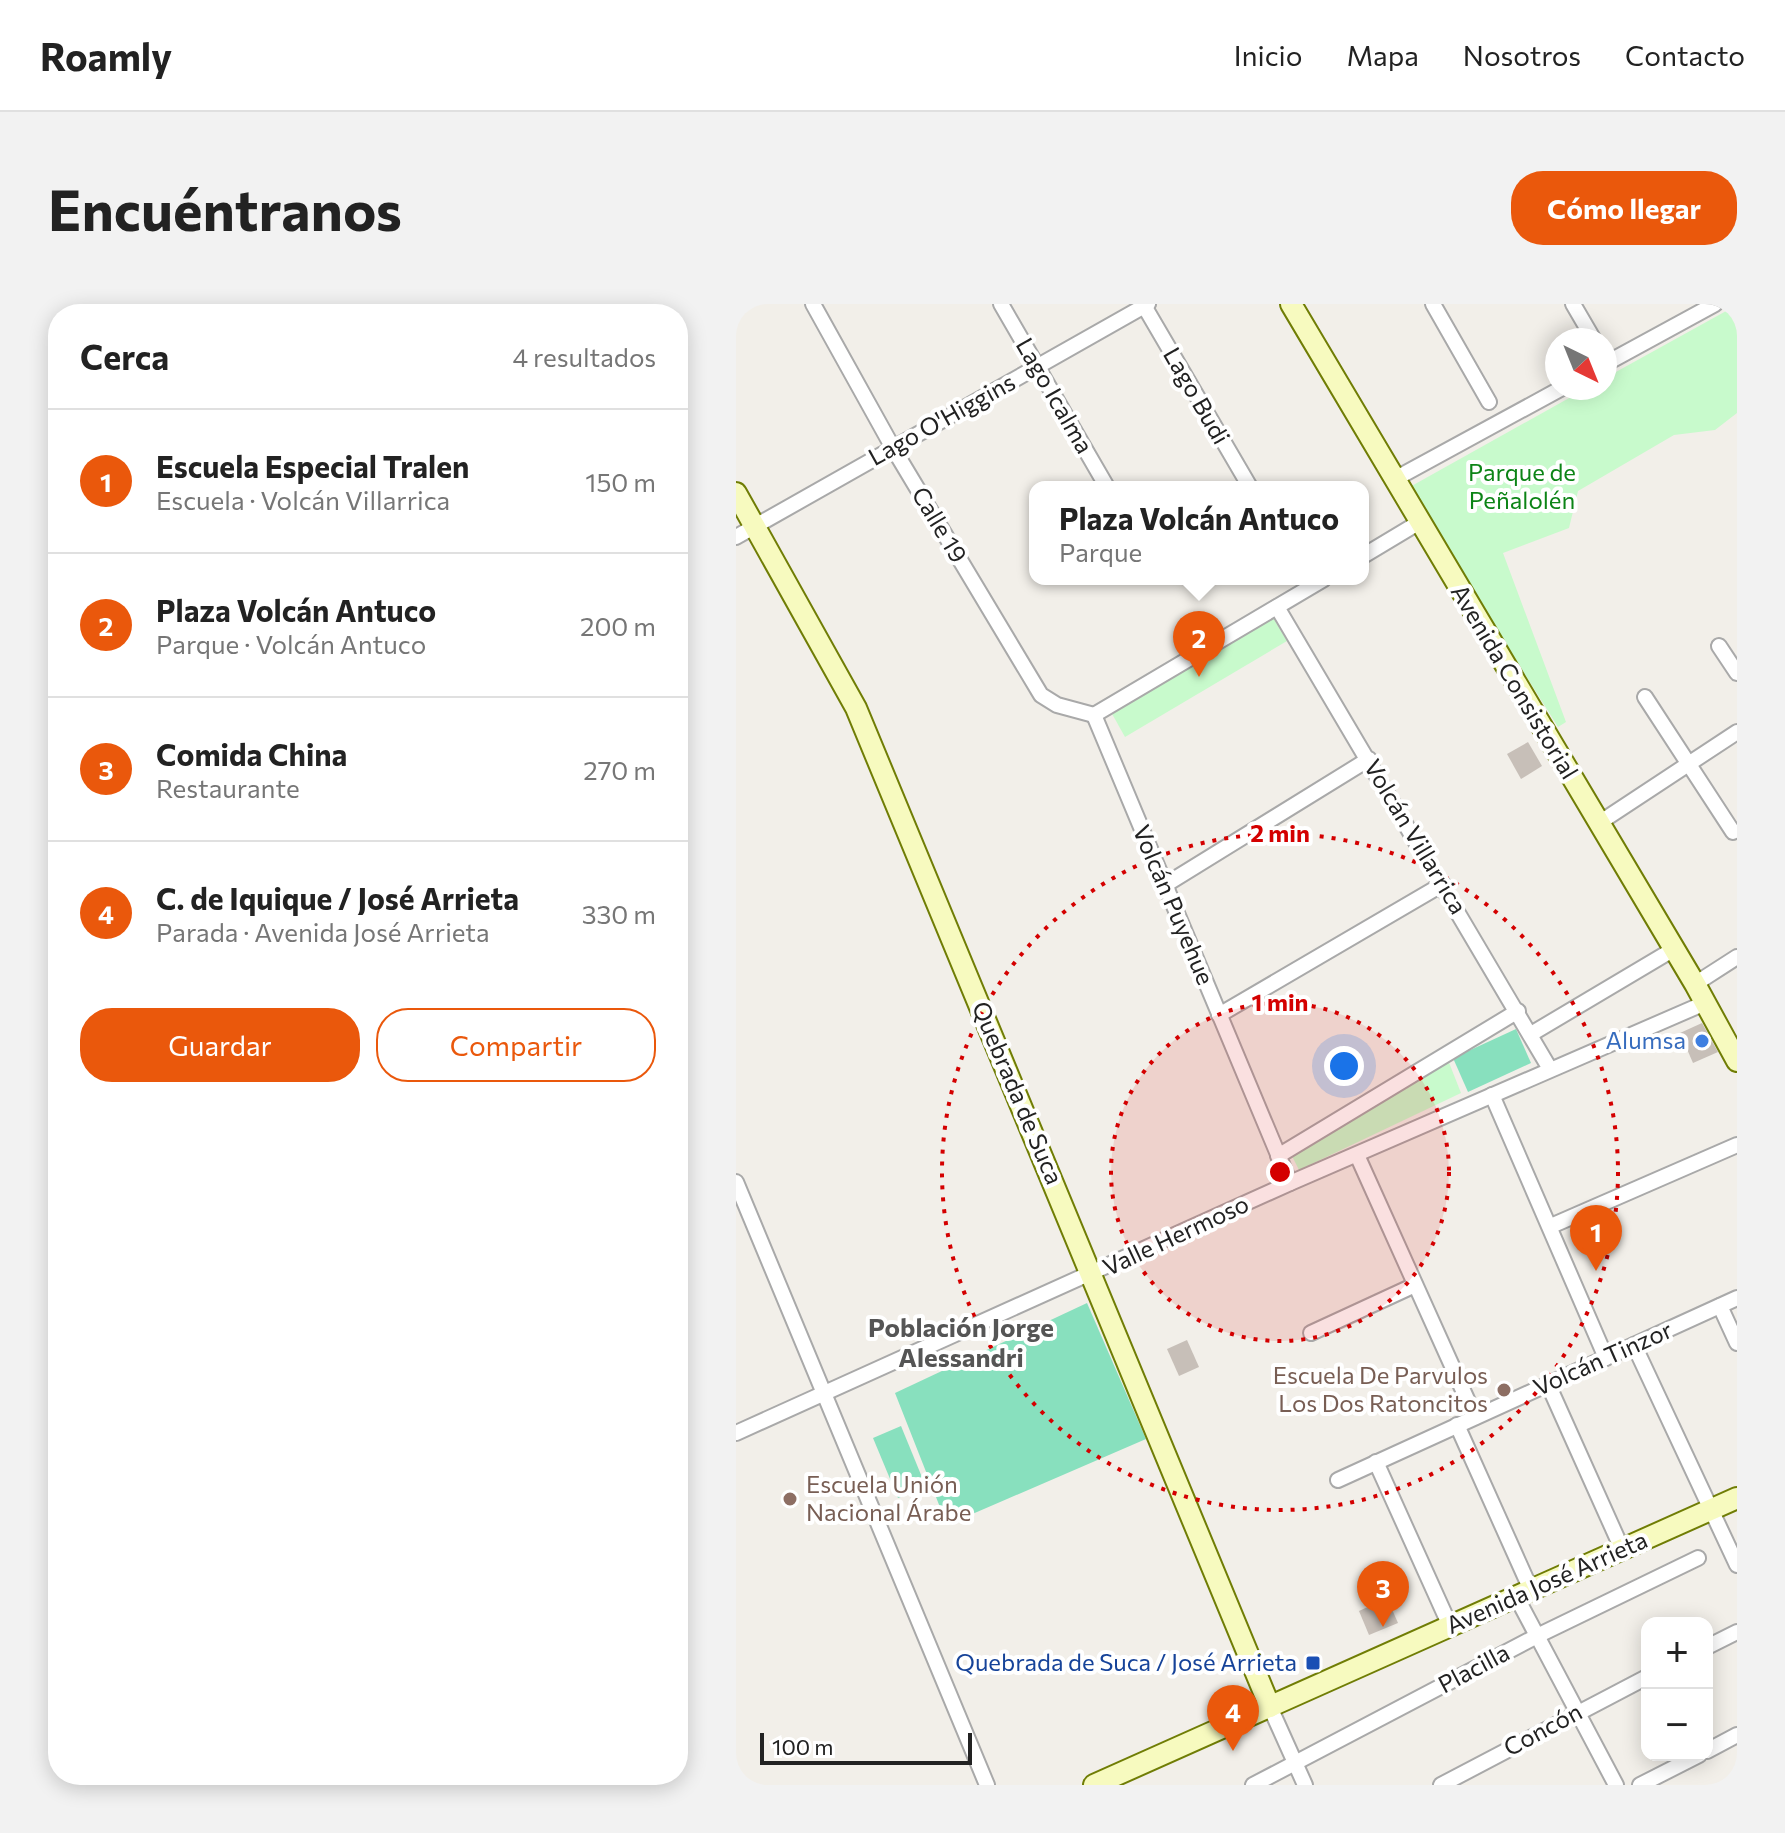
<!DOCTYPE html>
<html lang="es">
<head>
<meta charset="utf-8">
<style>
  :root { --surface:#fff; --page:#f2f2f2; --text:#222; --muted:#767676; --line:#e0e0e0; --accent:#ea580c }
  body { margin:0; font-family:Commissioner,sans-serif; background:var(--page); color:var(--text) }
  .controls { position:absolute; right:24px; bottom:24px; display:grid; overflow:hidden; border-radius:16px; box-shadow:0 4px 20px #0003 }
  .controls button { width:72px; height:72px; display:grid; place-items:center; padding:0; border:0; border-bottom:2px solid var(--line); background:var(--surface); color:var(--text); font:40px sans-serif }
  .compass { position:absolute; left:809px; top:24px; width:72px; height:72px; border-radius:50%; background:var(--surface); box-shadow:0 4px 20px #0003; rotate:137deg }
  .scale { position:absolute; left:24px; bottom:20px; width:212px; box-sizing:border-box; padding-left:8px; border:4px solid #222; border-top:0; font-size:22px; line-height:28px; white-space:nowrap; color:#222; -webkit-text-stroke:6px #fff; paint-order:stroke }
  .you { position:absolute; left:608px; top:762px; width:28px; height:28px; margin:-20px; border:6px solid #fff; border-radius:50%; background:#1a73e8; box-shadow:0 0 0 12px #1a73e833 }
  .badge { display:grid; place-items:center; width:52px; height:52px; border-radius:50%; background:var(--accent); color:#fff; font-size:26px; font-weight:700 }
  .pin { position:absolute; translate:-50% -66px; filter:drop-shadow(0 2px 4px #0008) }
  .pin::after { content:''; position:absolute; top:42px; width:28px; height:24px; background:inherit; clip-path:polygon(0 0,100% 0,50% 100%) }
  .popup { position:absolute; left:293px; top:177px; width:340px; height:104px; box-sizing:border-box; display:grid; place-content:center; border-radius:16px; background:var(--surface); filter:drop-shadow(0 2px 6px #0005); font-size:26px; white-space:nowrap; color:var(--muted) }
  .popup b { font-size:30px; color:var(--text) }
  .popup::after { content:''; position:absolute; left:50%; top:100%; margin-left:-16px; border:16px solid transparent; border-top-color:var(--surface) }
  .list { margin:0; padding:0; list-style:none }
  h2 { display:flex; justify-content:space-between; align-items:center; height:104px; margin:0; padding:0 32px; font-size:34px }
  h2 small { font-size:26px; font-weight:400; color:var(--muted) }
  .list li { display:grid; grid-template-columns:52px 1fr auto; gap:24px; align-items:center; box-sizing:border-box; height:144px; padding:0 32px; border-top:2px solid var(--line) }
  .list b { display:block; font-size:30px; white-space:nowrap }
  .list p { margin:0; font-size:26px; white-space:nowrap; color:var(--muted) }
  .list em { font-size:26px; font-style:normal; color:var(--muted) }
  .actions { display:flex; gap:16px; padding:24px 32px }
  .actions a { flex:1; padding:18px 0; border:2px solid var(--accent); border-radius:32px; text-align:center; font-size:28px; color:var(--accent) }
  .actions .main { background:var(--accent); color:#fff }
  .map { position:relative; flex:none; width:1001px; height:1481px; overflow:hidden; border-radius:32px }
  header { display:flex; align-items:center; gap:48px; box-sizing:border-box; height:112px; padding:0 40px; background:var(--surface); border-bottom:2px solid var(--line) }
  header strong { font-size:38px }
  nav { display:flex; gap:44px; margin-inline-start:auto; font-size:28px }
  .intro { display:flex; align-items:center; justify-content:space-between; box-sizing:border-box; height:192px; padding:0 48px }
  h1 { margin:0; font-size:56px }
  .button { padding:20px 36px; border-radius:32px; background:var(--accent); color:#fff; font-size:28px; font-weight:700 }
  main { display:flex; gap:48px; padding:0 48px }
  aside { flex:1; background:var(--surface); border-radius:32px; box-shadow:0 4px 20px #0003 }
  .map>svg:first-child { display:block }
  .park { fill:#c8facc }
  .pitch { fill:#88e0be }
  .building { fill:#c7bfb8 }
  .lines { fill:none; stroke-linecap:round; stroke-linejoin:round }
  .street-casing { stroke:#a9a9a9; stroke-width:18 }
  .secondary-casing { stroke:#707d05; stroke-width:24 }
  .street { stroke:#fff; stroke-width:14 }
  .secondary { stroke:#f7fabf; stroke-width:20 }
  .ring { fill:none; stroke:#d40000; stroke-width:4; stroke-dasharray:4 8 }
  .shop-dot { fill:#3f7fe0; stroke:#fff; stroke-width:3 }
  .education-dot { fill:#8d6e63; stroke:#fff; stroke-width:3 }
  .transit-dot { fill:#1a4fb4; stroke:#fff; stroke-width:3 }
  .labels { text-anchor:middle; stroke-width:8; stroke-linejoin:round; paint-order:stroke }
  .street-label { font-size:24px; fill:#222; stroke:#fff }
  .park-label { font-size:24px; fill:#0c8416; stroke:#fff }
  .shop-label { font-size:24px; fill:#366cbe; stroke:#fff; text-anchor:end }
  .education-label { font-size:24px; fill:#785e54; stroke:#fff; text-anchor:end }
  .transit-label { font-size:24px; fill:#164399; stroke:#fff; text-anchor:end }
  .neighbourhood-label { font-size:26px; font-weight:bold; fill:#555; stroke:#fff }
  .centre { fill:#d40000; stroke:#fff; stroke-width:4 }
  .ring-label { font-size:24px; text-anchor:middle; font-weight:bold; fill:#d40000; stroke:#fff; stroke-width:8; stroke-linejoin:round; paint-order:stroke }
</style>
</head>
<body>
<header>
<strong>Roamly</strong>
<nav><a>Inicio</a><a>Mapa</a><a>Nosotros</a><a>Contacto</a></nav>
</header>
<div class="intro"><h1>Encuéntranos</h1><a class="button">Cómo llegar</a></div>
<main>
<aside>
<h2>Cerca<small>4 resultados</small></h2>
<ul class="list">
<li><span class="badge">1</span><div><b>Escuela Especial Tralen</b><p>Escuela · Volcán Villarrica</p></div><em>150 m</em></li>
<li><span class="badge">2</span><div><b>Plaza Volcán Antuco</b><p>Parque · Volcán Antuco</p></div><em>200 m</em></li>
<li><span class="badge">3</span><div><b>Comida China</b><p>Restaurante</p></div><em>270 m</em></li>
<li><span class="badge">4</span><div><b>C. de Iquique / José Arrieta</b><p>Parada · Avenida José Arrieta</p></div><em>330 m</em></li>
</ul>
<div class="actions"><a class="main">Guardar</a><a>Compartir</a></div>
</aside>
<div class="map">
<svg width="1001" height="1481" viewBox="0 0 1001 1481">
  <rect width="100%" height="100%" fill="#f2efe9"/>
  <g class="park">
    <path d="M 1001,1 L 1001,109 L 979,126 L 938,131 L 842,187 L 833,224 L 767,249 L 830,418 L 822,423 L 672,184 L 851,84 L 869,84 L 869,74 Z"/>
    <path d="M 536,312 L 551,337 L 389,433 L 375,408 Z"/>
    <path d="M 712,756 L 725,789 L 563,866 L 556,852 Z"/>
  </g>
  <g class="pitch">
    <path d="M 780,725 L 795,759 L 732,788 L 717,754 Z"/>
    <path d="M 351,999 L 410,1135 L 211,1221 L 159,1089 Z"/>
    <path d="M 165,1122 L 190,1183 L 162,1194 L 137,1134 Z"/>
  </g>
  <g class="building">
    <path d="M 792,438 L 806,462 L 785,475 L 771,450 Z"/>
    <path d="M 966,719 L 982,748 L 957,759 L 944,729 Z"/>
    <path d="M 451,1036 L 463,1063 L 443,1072 L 431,1045 Z"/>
    <path d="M 651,1294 L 662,1319 L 633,1331 L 623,1307 Z"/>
  </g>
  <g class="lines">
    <defs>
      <g id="street">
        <path d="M 77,0 L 157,144 L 305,391 L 321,401 L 358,411"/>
        <path d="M 265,0 L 371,183"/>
        <path d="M 407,0 L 514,183"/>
        <path d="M 697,0 L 753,98"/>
        <path d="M 837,0 L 858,36"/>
        <path d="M 869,60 L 979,0"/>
        <path d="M 657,176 L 826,84"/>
        <path d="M 0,233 L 412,0"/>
        <path d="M 627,252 L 682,219"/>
        <path d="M 541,303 L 814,765"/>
        <path d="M 983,342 L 1001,369"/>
        <path d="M 909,393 L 997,528"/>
        <path d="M 358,411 L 554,879"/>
        <path d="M 358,411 L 588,275"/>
        <path d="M 863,519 L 1001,428"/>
        <path d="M 429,581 L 633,455"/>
        <path d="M 959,680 L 1001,653"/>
        <path d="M 483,711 L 707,580"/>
        <path d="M 795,730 L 938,645"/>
        <path d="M 756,791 L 870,1054"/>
        <path d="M 621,851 L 739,1113"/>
        <path d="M 542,852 L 782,707"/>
        <path d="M 0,878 L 251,1481"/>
        <path d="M 815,922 L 1001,841"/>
        <path d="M 984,1002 L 1001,1039"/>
        <path d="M 575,1029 L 679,981"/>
        <path d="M 898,1041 L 1001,1261"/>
        <path d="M 812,1080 L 886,1245"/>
        <path d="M 721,1121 L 795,1286"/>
        <path d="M 0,1129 L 554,879 L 969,699"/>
        <path d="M 640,1158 L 714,1322"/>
        <path d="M 602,1176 L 1001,994"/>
        <path d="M 780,1292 L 880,1481"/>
        <path d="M 971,1343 L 1001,1328"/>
        <path d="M 534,1403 L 569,1481"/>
        <path d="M 971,1447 L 1001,1431"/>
        <path d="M 517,1481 L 801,1332 L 962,1254"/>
        <path d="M 705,1481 L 911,1373"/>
        <path d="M 904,1481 L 963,1451"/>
      </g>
      <g id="secondary">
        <path d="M 555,0 L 959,680 L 1001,757"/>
        <path d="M 0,189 L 120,404 L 534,1403"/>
        <path d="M 358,1481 L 1001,1194"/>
      </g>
    </defs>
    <use href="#street" class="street-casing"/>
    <use href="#secondary" class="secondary-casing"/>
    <use href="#street" class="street"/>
    <use href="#secondary" class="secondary"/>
  </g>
  <circle cx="544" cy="868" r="169" fill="#d40000" fill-opacity=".12"/>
  <g class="ring">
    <circle cx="544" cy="868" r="169"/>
    <circle cx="544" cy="868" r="338"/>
  </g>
  <circle class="shop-dot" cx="966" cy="737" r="8"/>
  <g class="education-dot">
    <circle cx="768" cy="1086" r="8"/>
    <circle cx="54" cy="1195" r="8"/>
  </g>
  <rect class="transit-dot" x="569" y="1351" width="16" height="16" rx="4"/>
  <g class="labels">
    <g class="street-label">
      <text transform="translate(318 92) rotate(60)" y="8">Lago Icalma</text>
      <text transform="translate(460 92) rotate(60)" y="8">Lago Budi</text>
      <text transform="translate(206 116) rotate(-29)" y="8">Lago O'Higgins</text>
      <text transform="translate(203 221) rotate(59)" y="8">Calle 19</text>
      <text transform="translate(778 378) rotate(59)" y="8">Avenida Consistorial</text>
      <text transform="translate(679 533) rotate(59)" y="8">Volcán Villarrica</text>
      <text transform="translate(437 601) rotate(67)" y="8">Volcán Puyehue</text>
      <text transform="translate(281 789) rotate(67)" y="8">Quebrada de Suca</text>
      <text transform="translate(440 932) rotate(-25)" y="8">Valle Hermoso</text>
      <text transform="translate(867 1055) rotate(-24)" y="8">Volcán Tinzor</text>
      <text transform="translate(811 1279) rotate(-24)" y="8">Avenida José Arrieta</text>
      <text transform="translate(738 1365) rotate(-28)" y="8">Placilla</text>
      <text transform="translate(807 1426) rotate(-28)" y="8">Concón</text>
    </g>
    <g class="park-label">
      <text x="786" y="177">Parque de<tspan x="786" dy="28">Peñalolén</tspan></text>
    </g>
    <g class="shop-label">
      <text x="950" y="745">Alumsa</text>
    </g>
    <g class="education-label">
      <text x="752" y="1080">Escuela De Parvulos<tspan x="752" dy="28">Los Dos Ratoncitos</tspan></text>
      <text x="70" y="1189" text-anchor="start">Escuela Unión<tspan x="70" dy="28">Nacional Árabe</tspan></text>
    </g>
    <g class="transit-label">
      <text x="561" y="1367">Quebrada de Suca / José Arrieta</text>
    </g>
    <g class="neighbourhood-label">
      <text x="225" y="1033">Población Jorge<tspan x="225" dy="30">Alessandri</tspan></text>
    </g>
  </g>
  <circle cx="544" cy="868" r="12" class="centre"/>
  <g class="ring-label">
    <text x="544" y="538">2 min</text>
    <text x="544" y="707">1 min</text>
  </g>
</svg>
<div class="controls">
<button>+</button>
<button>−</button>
</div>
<svg class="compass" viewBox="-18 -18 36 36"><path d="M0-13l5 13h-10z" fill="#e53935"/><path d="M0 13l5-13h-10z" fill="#767676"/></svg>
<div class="scale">100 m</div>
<div class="you"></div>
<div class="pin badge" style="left:860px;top:967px">1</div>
<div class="pin badge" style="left:463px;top:373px">2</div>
<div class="popup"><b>Plaza Volcán Antuco</b>Parque</div>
<div class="pin badge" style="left:647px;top:1323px">3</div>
<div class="pin badge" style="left:497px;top:1447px">4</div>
</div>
</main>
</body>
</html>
